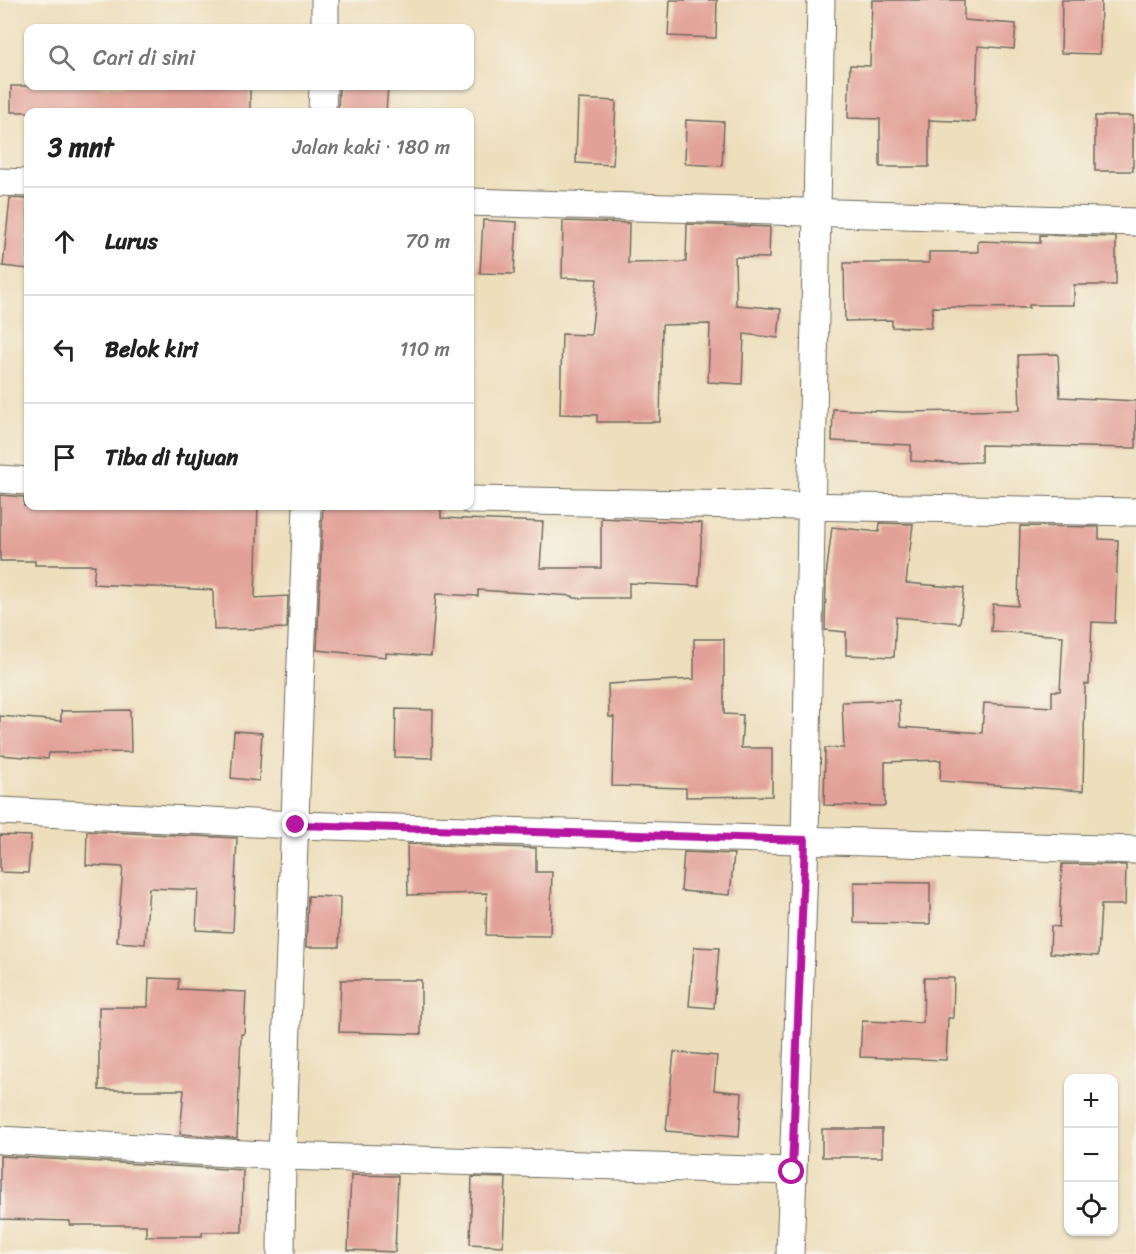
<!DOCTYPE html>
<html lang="id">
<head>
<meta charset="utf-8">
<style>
  :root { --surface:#fff; --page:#f2f2f2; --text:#222; --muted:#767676; --line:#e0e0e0 }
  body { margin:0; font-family:Sriracha,sans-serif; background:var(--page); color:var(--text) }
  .controls { position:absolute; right:18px; bottom:18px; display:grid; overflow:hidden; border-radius:12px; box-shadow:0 2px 4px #0004 }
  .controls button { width:54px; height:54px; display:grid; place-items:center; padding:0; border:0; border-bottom:2px solid var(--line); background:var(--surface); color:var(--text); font:30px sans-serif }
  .stop { position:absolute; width:18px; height:18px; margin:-14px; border:4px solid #b5179e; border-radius:50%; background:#fff }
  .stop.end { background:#b5179e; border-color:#fff; box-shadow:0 2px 6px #0008 }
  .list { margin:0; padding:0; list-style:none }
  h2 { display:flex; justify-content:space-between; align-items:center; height:78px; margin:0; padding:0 24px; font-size:26px }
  h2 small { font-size:20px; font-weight:400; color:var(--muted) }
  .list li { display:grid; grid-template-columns:39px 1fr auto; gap:18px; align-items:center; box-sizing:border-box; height:108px; padding:0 24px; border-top:2px solid var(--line) }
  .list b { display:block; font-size:22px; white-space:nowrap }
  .list em { font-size:20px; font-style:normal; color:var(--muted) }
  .icon { flex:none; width:33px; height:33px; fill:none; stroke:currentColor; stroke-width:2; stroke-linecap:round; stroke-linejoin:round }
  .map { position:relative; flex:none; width:1136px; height:1254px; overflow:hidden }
  .search { position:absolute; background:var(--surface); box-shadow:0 2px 4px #0004; left:24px; top:24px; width:450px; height:66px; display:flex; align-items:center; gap:15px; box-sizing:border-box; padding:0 21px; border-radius:12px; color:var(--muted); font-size:22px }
  .panel { position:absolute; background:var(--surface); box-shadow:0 2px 4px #0004; left:24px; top:108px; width:450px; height:402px; border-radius:12px }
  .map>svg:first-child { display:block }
  .building { fill:#e2a198 }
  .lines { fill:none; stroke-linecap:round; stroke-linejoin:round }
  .street-casing { stroke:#6f6a5e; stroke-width:29 }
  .street { stroke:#fff; stroke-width:27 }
  .route { stroke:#b5179e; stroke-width:8 }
</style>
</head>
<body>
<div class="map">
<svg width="1136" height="1254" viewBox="0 0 1136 1254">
  <rect width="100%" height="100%" fill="#f7f3e8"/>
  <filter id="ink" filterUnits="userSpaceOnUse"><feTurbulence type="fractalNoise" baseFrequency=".0167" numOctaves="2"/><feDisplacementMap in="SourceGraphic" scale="12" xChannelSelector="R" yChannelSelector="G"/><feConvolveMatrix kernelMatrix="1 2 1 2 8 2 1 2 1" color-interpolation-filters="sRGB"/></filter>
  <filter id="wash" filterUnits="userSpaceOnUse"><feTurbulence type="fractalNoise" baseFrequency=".008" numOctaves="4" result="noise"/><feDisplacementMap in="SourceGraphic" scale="24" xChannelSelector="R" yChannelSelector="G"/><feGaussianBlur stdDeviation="1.35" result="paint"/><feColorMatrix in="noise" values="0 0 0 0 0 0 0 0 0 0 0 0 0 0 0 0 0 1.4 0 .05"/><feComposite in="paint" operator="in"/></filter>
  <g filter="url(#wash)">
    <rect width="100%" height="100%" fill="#eddebc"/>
    <g id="blocks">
      <g class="building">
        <path d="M 670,0 L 717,0 L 716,38 L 668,36 Z"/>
        <path d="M 872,0 L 964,0 L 964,20 L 1016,24 L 1014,49 L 978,46 L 975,122 L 929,120 L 929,167 L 880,167 L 880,119 L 848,118 L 850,65 L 870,66 Z"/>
        <path d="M 1062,0 L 1101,0 L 1100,54 L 1061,53 Z"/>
        <rect x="11" y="86" width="239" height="26"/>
        <path d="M 339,86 L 388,86 L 386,112 L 338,112 Z"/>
        <path d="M 578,99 L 616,101 L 613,165 L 576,163 Z"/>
        <rect x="1095" y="116" width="38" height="55"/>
        <path d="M 686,120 L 724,122 L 722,166 L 685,164 Z"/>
        <path d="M 10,198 L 28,199 L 28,269 L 3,266 Z"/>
        <path d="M 483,220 L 517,222 L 514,274 L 480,273 Z"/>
        <path d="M 563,221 L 629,223 L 628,263 L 686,262 L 687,224 L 770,227 L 769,258 L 735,257 L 736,305 L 781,309 L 778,338 L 744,334 L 742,384 L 708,382 L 710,324 L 662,325 L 660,422 L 597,422 L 597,415 L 560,414 L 562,334 L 591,335 L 597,279 L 562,278 Z"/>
        <path d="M 1040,235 L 1116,237 L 1116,285 L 1074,285 L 1074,305 L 1029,305 L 1029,308 L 933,307 L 931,328 L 892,327 L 892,320 L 845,321 L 844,263 L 929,263 L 929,252 L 978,252 L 978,241 L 1040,243 Z"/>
        <path d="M 1058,354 L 1060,397 L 1136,401 L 1136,448 L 981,445 L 981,462 L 949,463 L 911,461 L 911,445 L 832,441 L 833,409 L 903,412 L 1020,410 L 1018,355 Z"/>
        <path d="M 0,495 L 24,497 L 24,506 L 258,506 L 255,598 L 288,596 L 287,628 L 214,630 L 213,590 L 93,584 L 95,565 L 35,565 L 35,561 L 0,561 Z"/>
        <path d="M 323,506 L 441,506 L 441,518 L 543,522 L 540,568 L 601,568 L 601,518 L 702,523 L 699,586 L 629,583 L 629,598 L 573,598 L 573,596 L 478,590 L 478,596 L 436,594 L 431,656 L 386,653 L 386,657 L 317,650 Z"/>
        <path d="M 880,523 L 913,524 L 906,583 L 964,588 L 960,623 L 896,617 L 894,657 L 846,655 L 846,632 L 825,630 L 826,577 L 832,527 L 879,532 Z"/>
        <path d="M 1020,526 L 1099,527 L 1099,539 L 1118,540 L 1115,623 L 1092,622 L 1089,684 L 1085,684 L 1083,791 L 940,781 L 941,760 L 885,762 L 885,806 L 824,805 L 825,748 L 844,748 L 842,702 L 899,700 L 900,727 L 982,733 L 984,703 L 1052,707 L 1052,691 L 1060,691 L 1063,636 L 991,631 L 993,604 L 1018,606 Z"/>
        <path d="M 694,639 L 724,639 L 724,714 L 743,715 L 741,748 L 772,748 L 772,796 L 686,797 L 686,788 L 612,786 L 614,717 L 609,717 L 608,684 L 694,679 Z"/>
        <path d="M 396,709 L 433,710 L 432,758 L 395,757 Z"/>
        <path d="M 130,710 L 131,752 L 49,753 L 48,759 L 0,755 L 0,716 L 61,721 L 61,711 Z"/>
        <path d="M 234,731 L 262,733 L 259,781 L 231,778 Z"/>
        <path d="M 87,831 L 237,838 L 233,932 L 196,930 L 198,890 L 149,888 L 145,944 L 117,942 L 123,867 L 86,865 Z"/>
        <path d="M 0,835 L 31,836 L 28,873 L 0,872 Z"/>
        <path d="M 407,844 L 536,848 L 536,872 L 552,872 L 550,936 L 486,935 L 487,893 L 408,895 Z"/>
        <path d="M 684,852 L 734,854 L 730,895 L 681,891 Z"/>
        <path d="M 1062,864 L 1126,865 L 1125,905 L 1101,905 L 1098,956 L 1050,953 L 1051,926 L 1059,927 Z"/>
        <path d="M 854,882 L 930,883 L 930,924 L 854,923 Z"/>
        <path d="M 308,896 L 340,897 L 339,947 L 306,947 Z"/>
        <path d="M 694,947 L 719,948 L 714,1008 L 689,1006 Z"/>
        <path d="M 149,978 L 179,979 L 178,989 L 246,992 L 244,1034 L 241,1034 L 237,1138 L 180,1134 L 184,1090 L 99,1090 L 99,1007 L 148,1007 Z"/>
        <path d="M 924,978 L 954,978 L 953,1018 L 948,1018 L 946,1060 L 860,1057 L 862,1021 L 923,1023 Z"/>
        <path d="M 341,980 L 421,980 L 421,1034 L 339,1032 Z"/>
        <path d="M 674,1052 L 717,1056 L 714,1090 L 742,1093 L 739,1137 L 666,1131 Z"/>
        <rect x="822" y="1129" width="60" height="28"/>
        <path d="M 0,1156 L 243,1170 L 242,1232 L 202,1232 L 202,1236 L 146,1236 L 146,1225 L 70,1225 L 70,1221 L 0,1219 Z"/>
        <path d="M 351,1175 L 398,1176 L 395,1252 L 348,1250 Z"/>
        <path d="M 472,1177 L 506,1178 L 503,1246 L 470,1244 Z"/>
      </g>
    </g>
  </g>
  <g filter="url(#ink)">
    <use href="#blocks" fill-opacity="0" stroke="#6f6a5e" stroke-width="1.5"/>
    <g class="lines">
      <defs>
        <g id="street">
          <path d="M 325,28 L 325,0"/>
          <path d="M 322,112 L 323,86"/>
          <path d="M 0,182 L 28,183"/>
          <path d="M 470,202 L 1136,222"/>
          <path d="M 0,479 L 28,481"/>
          <path d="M 470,500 L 1136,512"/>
          <path d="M 0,811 L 296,825 L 1136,850"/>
          <path d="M 0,1140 L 282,1156 L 792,1171"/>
          <path d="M 281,1254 L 282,1156 L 307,506"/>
          <path d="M 790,1254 L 805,840 L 821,0"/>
        </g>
      </defs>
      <use href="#street" class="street-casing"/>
      <use href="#street" class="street"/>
    </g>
  </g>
  <g class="lines" filter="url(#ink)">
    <path class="route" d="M 296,825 L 805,840 L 792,1172"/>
  </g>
</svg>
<div class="controls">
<button>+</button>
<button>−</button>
<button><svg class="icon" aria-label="locate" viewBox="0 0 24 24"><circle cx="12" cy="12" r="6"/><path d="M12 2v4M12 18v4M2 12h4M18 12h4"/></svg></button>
</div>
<div class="stop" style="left:792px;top:1172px"></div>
<div class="stop end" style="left:296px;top:825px"></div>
<div class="search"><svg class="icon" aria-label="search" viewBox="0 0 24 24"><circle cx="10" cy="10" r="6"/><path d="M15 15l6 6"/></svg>Cari di sini</div>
<section class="panel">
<h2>3 mnt<small>Jalan kaki · 180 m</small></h2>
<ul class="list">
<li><svg class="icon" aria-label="ahead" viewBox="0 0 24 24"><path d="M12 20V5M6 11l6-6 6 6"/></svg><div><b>Lurus</b></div><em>70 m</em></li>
<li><svg class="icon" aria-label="left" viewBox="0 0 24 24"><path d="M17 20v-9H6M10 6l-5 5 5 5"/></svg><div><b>Belok kiri</b></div><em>110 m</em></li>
<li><svg class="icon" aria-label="arrive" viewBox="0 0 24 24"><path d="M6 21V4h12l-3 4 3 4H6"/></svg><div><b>Tiba di tujuan</b></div></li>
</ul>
</section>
</div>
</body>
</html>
